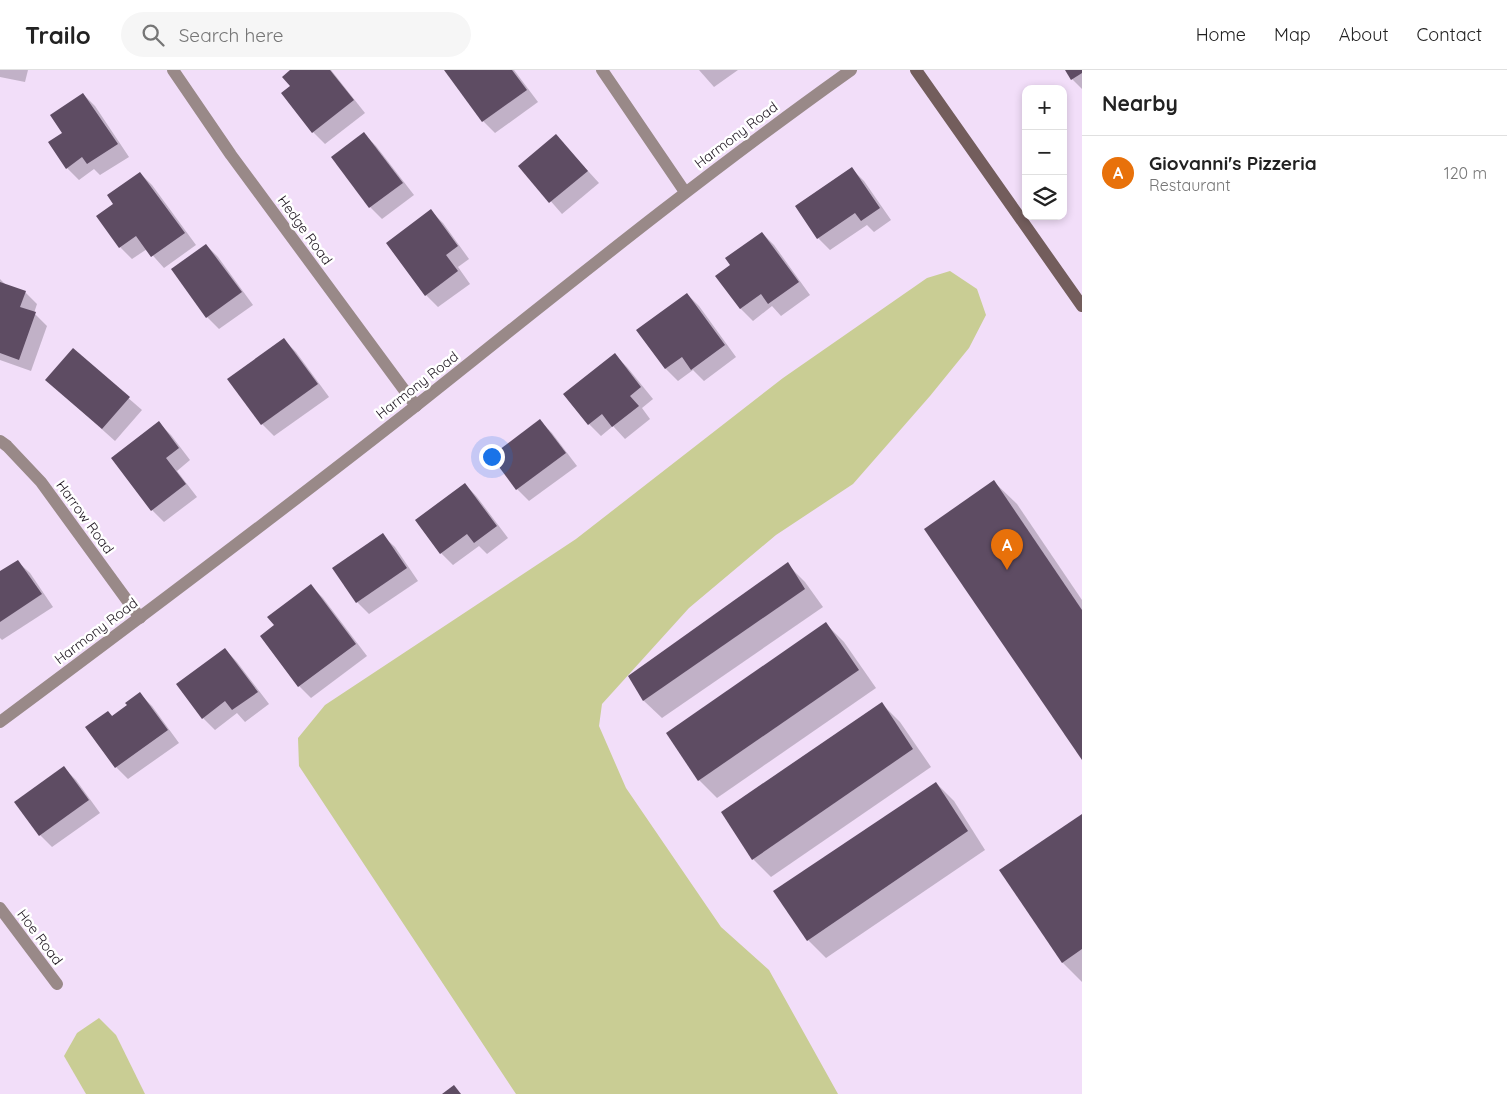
<!DOCTYPE html>
<html lang="en">
<head>
<meta charset="utf-8">
<style>
  :root { --surface:#fff; --page:#f6f6f6; --text:#222; --muted:#767676; --line:#e0e0e0; --accent:#ea580c }
  body { margin:0; font-family:Quicksand,sans-serif; background:var(--page); color:var(--text) }
  .controls { position:absolute; right:15px; top:15px; display:grid; overflow:hidden; border-radius:10px; box-shadow:0 2px 8px #0003 }
  .controls button { width:45px; height:45px; display:grid; place-items:center; padding:0; border:0; border-bottom:1px solid var(--line); background:var(--surface); color:var(--text); font:25px sans-serif }
  .you { position:absolute; left:491px; top:386px; width:18px; height:18px; margin:-12px; border:4px solid #fff; border-radius:50%; background:#1a73e8; box-shadow:0 0 0 8px #1a73e833 }
  .badge { display:grid; place-items:center; width:32px; height:32px; border-radius:50%; background:var(--accent); color:#fff; font-size:16px; font-weight:700 }
  .pin { position:absolute; translate:-50% -41px; filter:drop-shadow(0 1px 2px #0008) }
  .pin::after { content:''; position:absolute; top:26px; width:18px; height:15px; background:inherit; clip-path:polygon(0 0,100% 0,50% 100%) }
  .list { margin:0; padding:0; list-style:none }
  h2 { display:flex; justify-content:space-between; align-items:center; height:65px; margin:0; padding:0 20px; font-size:21px }
  h2 small { font-size:16px; font-weight:400; color:var(--muted) }
  .list li { display:grid; grid-template-columns:32px 1fr auto; gap:15px; align-items:center; box-sizing:border-box; height:75px; padding:0 20px; border-top:1px solid var(--line) }
  .list b { display:block; font-size:19px; white-space:nowrap }
  .list p { margin:0; font-size:16px; white-space:nowrap; color:var(--muted) }
  .list em { font-size:16px; font-style:normal; color:var(--muted) }
  .icon { flex:none; width:28px; height:28px; fill:none; stroke:currentColor; stroke-width:2; stroke-linecap:round; stroke-linejoin:round }
  .map { position:relative; flex:none; width:1082px; height:1024px; overflow:hidden }
  header { display:flex; align-items:center; gap:30px; box-sizing:border-box; height:70px; padding:0 25px; background:var(--surface); border-bottom:1px solid var(--line) }
  header strong { font-size:24px }
  nav { display:flex; gap:28px; margin-inline-start:auto; font-size:18px }
  .search { width:350px; height:45px; background:var(--page); display:flex; align-items:center; gap:12px; box-sizing:border-box; padding:0 18px; border-radius:28px; color:var(--muted); font-size:19px }
  main { display:flex }
  aside { flex:1; background:var(--surface) }
  .map>svg:first-child { display:block }
  .green { fill:#c9cd94 }
  .shadow { fill:#0003 }
  .building { fill:#5e4c63 }
  .lines { fill:none; stroke-linecap:round; stroke-linejoin:round }
  .minor { stroke:#998988; stroke-width:12 }
  .secondary { stroke:#735d5c; stroke-width:12 }
  .labels { text-anchor:middle; stroke-width:5; stroke-linejoin:round; paint-order:stroke }
  .street-label { font-size:14px; fill:#1e1620; stroke:#fff }
</style>
</head>
<body>
<header>
<strong>Trailo</strong>
<div class="search"><svg class="icon" aria-label="search" viewBox="0 0 24 24"><circle cx="10" cy="10" r="6"/><path d="M15 15l6 6"/></svg>Search here</div>
<nav><a>Home</a><a>Map</a><a>About</a><a>Contact</a></nav>
</header>
<main>
<div class="map">
<svg width="1082" height="1024" viewBox="0 0 1082 1024">
  <rect width="100%" height="100%" fill="#f2def9"/>
  <g class="green">
    <path d="M 950,201 L 977,219 L 986,245 L 969,278 L 930,326 L 853,414 L 776,465 L 689,538 L 602,634 L 599,656 L 626,718 L 721,857 L 769,900 L 838,1024 L 516,1024 L 299,696 L 298,668 L 325,635 L 576,469 L 783,308 L 927,208 Z"/>
    <path d="M 99,948 L 116,965 L 145,1024 L 86,1024 L 64,986 L 77,963 Z"/>
  </g>
  <g class="shadow">
    <path d="M 0,0 L 28,0 L 25,12 L 0,7 Z"/>
    <path d="M 292,0 L 331,0 L 365,43 L 325,74 L 313,62 Z"/>
    <path d="M 445,0 L 514,0 L 538,32 L 495,63 L 483,51 Z"/>
    <path d="M 699,0 L 738,0 L 714,17 Z"/>
    <path d="M 1066,0 L 1082,0 L 1082,19 L 1072,9 Z"/>
    <path d="M 83,24 L 95,36 L 129,87 L 100,105 L 94,99 L 79,110 L 67,98 L 64,63 Z"/>
    <path d="M 364,64 L 376,76 L 414,125 L 382,149 L 370,137 Z"/>
    <path d="M 556,66 L 599,113 L 562,144 L 520,96 Z"/>
    <path d="M 852,99 L 864,111 L 891,150 L 874,162 L 867,155 L 830,180 L 818,168 Z"/>
    <path d="M 140,103 L 152,115 L 196,175 L 164,198 L 147,179 L 132,189 L 120,177 L 115,134 Z"/>
    <path d="M 431,141 L 443,153 L 469,189 L 458,197 L 470,214 L 438,237 L 426,225 Z"/>
    <path d="M 762,163 L 774,175 L 810,225 L 781,246 L 772,236 L 753,251 L 740,238 L 732,195 Z"/>
    <path d="M 206,175 L 218,187 L 253,235 L 219,259 L 207,247 Z"/>
    <path d="M 0,209 L 7,216 L 25,222 L 37,234 L 34,243 L 47,256 L 31,301 L 0,290 Z"/>
    <path d="M 687,224 L 699,236 L 736,287 L 704,311 L 693,300 L 678,311 L 666,299 L 638,260 Z"/>
    <path d="M 284,270 L 296,282 L 329,327 L 274,366 L 262,354 Z"/>
    <path d="M 73,280 L 142,340 L 115,371 L 47,310 Z"/>
    <path d="M 615,285 L 627,297 L 653,329 L 642,338 L 650,349 L 625,369 L 613,356 L 601,366 L 589,354 Z"/>
    <path d="M 540,351 L 552,363 L 577,396 L 529,431 L 517,419 L 492,386 Z"/>
    <path d="M 159,353 L 171,365 L 190,390 L 177,401 L 197,427 L 164,452 L 152,440 Z"/>
    <path d="M 993,411 L 1017,434 L 1082,530 L 1082,688 Z"/>
    <path d="M 465,414 L 477,427 L 508,468 L 487,484 L 479,476 L 453,495 L 441,483 Z"/>
    <path d="M 382,465 L 395,477 L 418,511 L 369,544 L 357,532 Z"/>
    <path d="M 17,491 L 30,503 L 53,537 L 2,570 L 0,568 L 0,503 Z"/>
    <path d="M 787,494 L 805,512 L 823,537 L 662,648 L 644,631 L 630,606 Z"/>
    <path d="M 311,516 L 323,528 L 367,586 L 311,628 L 299,616 L 275,556 Z"/>
    <path d="M 826,554 L 844,572 L 876,618 L 717,728 L 699,710 L 668,663 Z"/>
    <path d="M 225,579 L 237,592 L 269,634 L 245,652 L 237,643 L 215,660 L 203,648 Z"/>
    <path d="M 140,624 L 152,636 L 179,673 L 128,709 L 116,697 L 108,642 L 113,647 L 129,636 Z"/>
    <path d="M 882,634 L 900,652 L 931,697 L 771,807 L 753,789 L 723,742 Z"/>
    <path d="M 64,698 L 76,710 L 100,743 L 52,777 L 40,765 L 16,732 Z"/>
    <path d="M 936,713 L 954,731 L 985,780 L 826,888 L 808,870 Z"/>
    <path d="M 1082,745 L 1082,912 L 1063,893 L 1001,800 Z"/>
  </g>
  <g class="building">
    <path d="M 290,0 L 330,0 L 354,30 L 312,63 L 281,23 L 290,16 L 282,7 Z"/>
    <path d="M 444,0 L 512,0 L 527,20 L 482,52 Z"/>
    <path d="M 1065,0 L 1082,0 L 1082,3 L 1071,10 Z"/>
    <path d="M 83,23 L 118,74 L 87,94 L 82,87 L 66,99 L 48,72 L 62,63 L 50,45 Z"/>
    <path d="M 364,62 L 403,113 L 369,138 L 331,87 Z"/>
    <path d="M 556,64 L 588,101 L 549,133 L 518,96 Z"/>
    <path d="M 852,97 L 880,138 L 861,151 L 855,143 L 817,169 L 795,136 Z"/>
    <path d="M 140,102 L 185,163 L 151,187 L 136,166 L 119,178 L 96,146 L 113,134 L 107,125 Z"/>
    <path d="M 431,139 L 458,176 L 446,185 L 458,201 L 425,226 L 386,173 Z"/>
    <path d="M 762,162 L 799,212 L 768,234 L 761,224 L 740,239 L 715,206 L 730,195 L 725,188 Z"/>
    <path d="M 206,174 L 242,222 L 206,248 L 171,199 Z"/>
    <path d="M 0,212 L 26,221 L 20,237 L 36,242 L 19,290 L 0,283 Z"/>
    <path d="M 687,223 L 725,275 L 691,300 L 682,287 L 665,299 L 636,260 Z"/>
    <path d="M 284,268 L 318,314 L 261,355 L 227,309 Z"/>
    <path d="M 73,278 L 130,327 L 102,359 L 45,310 Z"/>
    <path d="M 615,283 L 641,317 L 630,326 L 639,336 L 612,357 L 602,344 L 588,355 L 563,324 Z"/>
    <path d="M 540,349 L 566,383 L 516,420 L 491,386 Z"/>
    <path d="M 159,351 L 179,378 L 166,388 L 186,414 L 151,441 L 111,388 Z"/>
    <path d="M 994,410 L 1082,540 L 1082,690 L 924,459 Z"/>
    <path d="M 465,413 L 497,456 L 474,473 L 467,464 L 440,484 L 415,450 Z"/>
    <path d="M 383,463 L 407,498 L 356,533 L 332,498 Z"/>
    <path d="M 18,490 L 42,524 L 0,552 L 0,501 Z"/>
    <path d="M 788,492 L 805,519 L 643,631 L 628,606 Z"/>
    <path d="M 311,514 L 356,574 L 298,617 L 260,566 L 274,555 L 267,547 Z"/>
    <path d="M 826,552 L 859,600 L 698,711 L 666,663 Z"/>
    <path d="M 225,578 L 258,622 L 232,640 L 225,631 L 202,649 L 176,614 Z"/>
    <path d="M 140,622 L 168,660 L 115,698 L 85,657 L 108,641 L 112,646 L 127,635 L 125,633 Z"/>
    <path d="M 882,632 L 913,679 L 752,790 L 721,742 Z"/>
    <path d="M 64,696 L 89,730 L 39,766 L 14,732 Z"/>
    <path d="M 936,712 L 968,761 L 807,871 L 773,821 Z"/>
    <path d="M 1082,744 L 1082,879 L 1062,893 L 999,800 Z"/>
    <path d="M 454,1015 L 461,1024 L 442,1024 Z"/>
  </g>
  <g class="lines">
    <g class="minor">
      <path d="M 173,0 L 231,85 L 416,336"/>
      <path d="M 602,0 L 685,122"/>
      <path d="M 0,371 L 7,376 L 41,412 L 140,548"/>
      <path d="M 0,652 C 137,550 273,448 408,342 C 554,226 699,108 851,0"/>
      <path d="M 0,838 L 57,914"/>
    </g>
    <path class="secondary" d="M 916,0 L 1082,236"/>
  </g>
  <g class="labels">
    <g class="street-label">
      <text transform="translate(736 65) rotate(-37)" y="5">Harmony Road</text>
      <text transform="translate(305 160) rotate(54)" y="5">Hedge Road</text>
      <text transform="translate(417 315) rotate(-38)" y="5">Harmony Road</text>
      <text transform="translate(85 447) rotate(54)" y="5">Harrow Road</text>
      <text transform="translate(96 561) rotate(-37)" y="5">Harmony Road</text>
      <text transform="translate(40 867) rotate(53)" y="5">Hoe Road</text>
    </g>
  </g>
</svg>
<div class="controls">
<button>+</button>
<button>−</button>
<button><svg class="icon" aria-label="layers" viewBox="0 0 24 24"><path d="M12 4l9 5-9 5-9-5zM3 14l9 5 9-5"/></svg></button>
</div>
<div class="you"></div>
<div class="pin badge" style="left:1007px;top:500px;background:#e8710a">A</div>
</div>
<aside>
<h2>Nearby<small></small></h2>
<ul class="list">
<li><span class="badge" style="background:#e8710a">A</span><div><b>Giovanni's Pizzeria</b><p>Restaurant</p></div><em>120 m</em></li>
</ul>
</aside>
</main>
</body>
</html>
